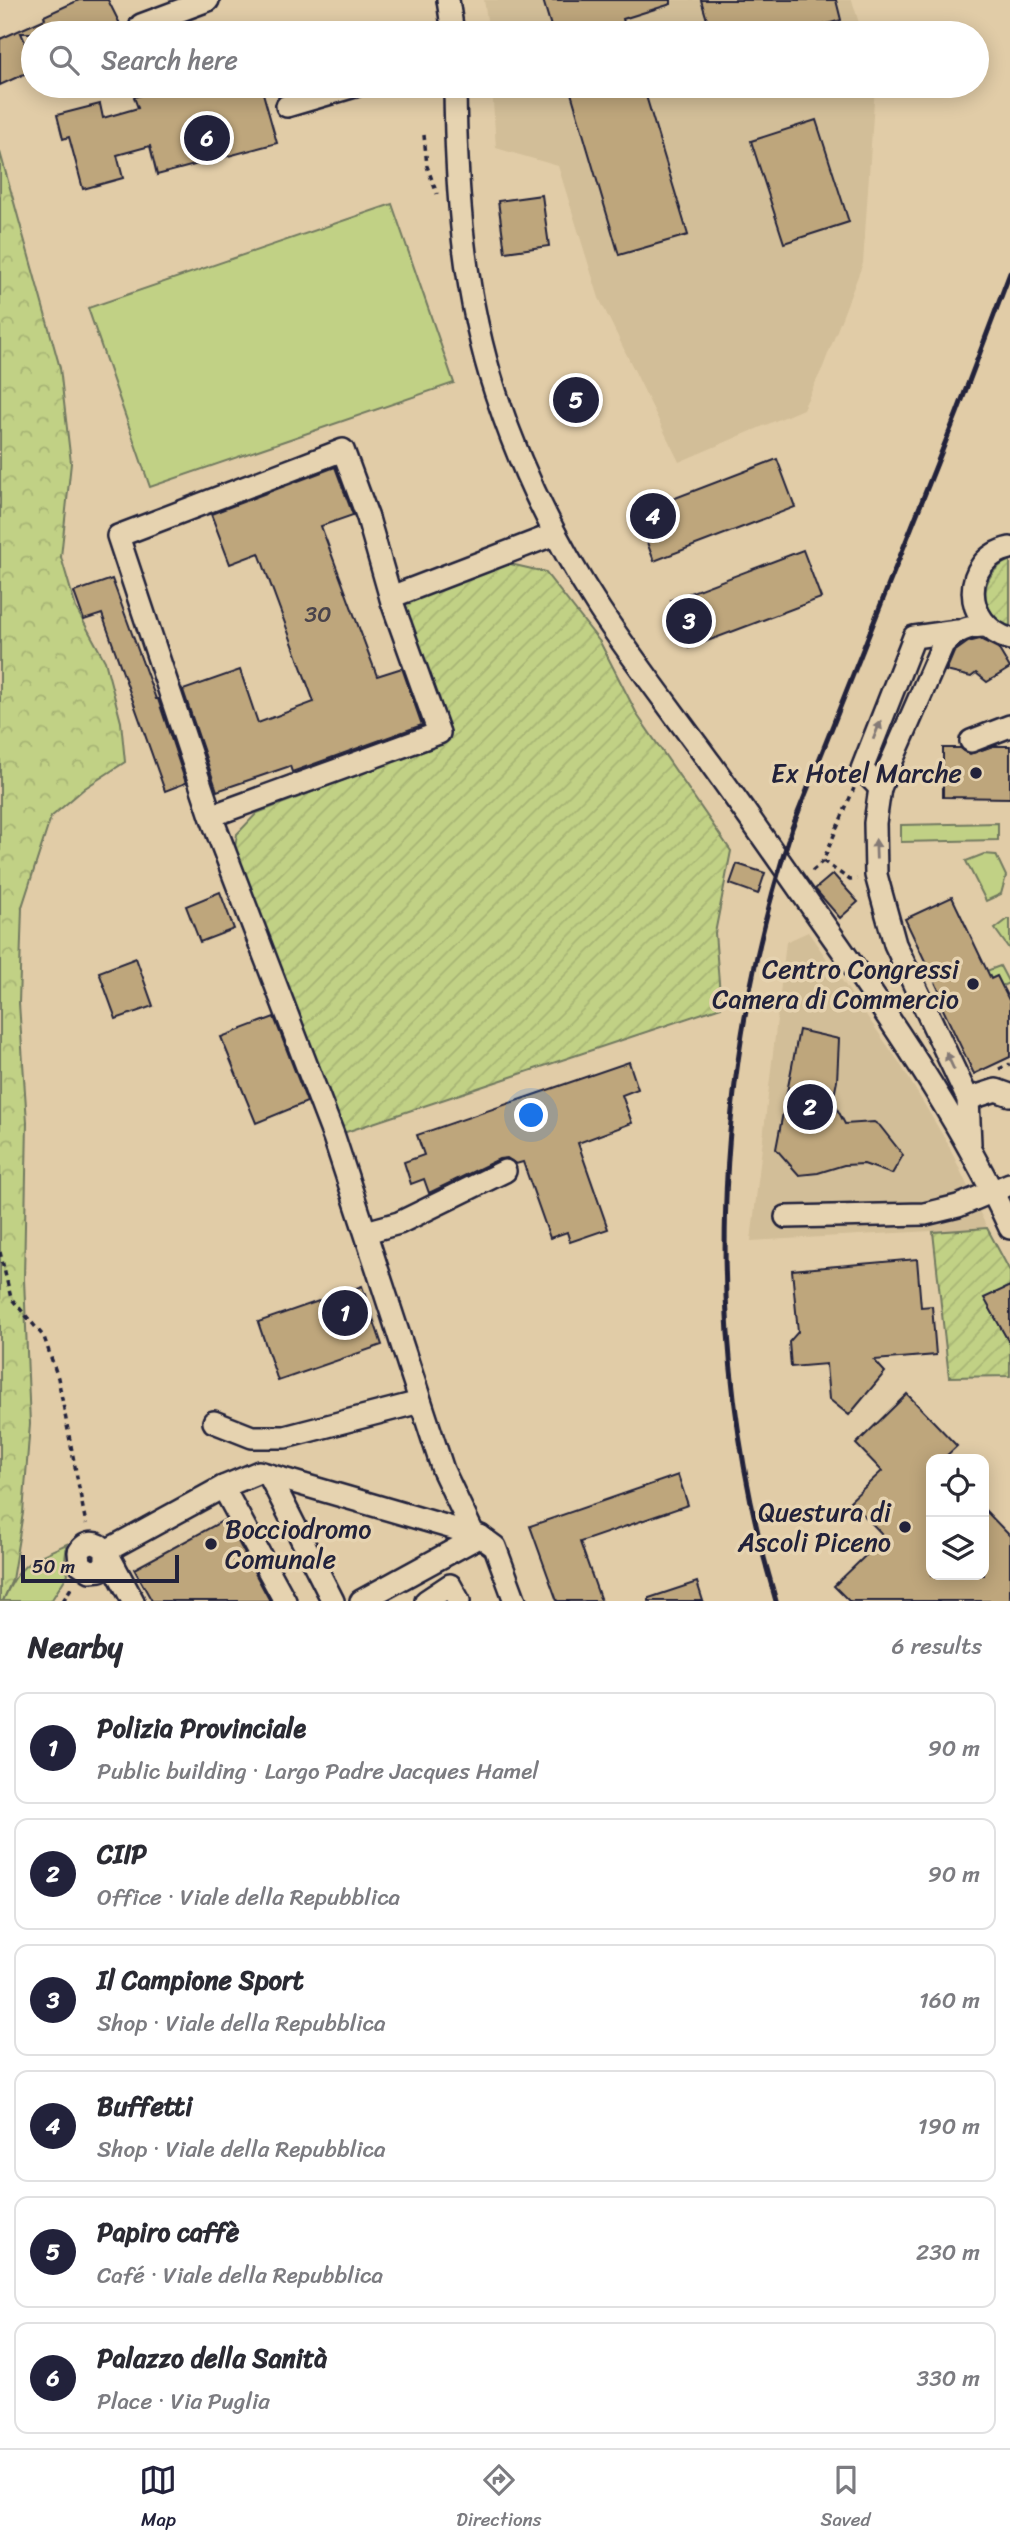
<!DOCTYPE html>
<html lang="en">
<head>
<meta charset="utf-8">
<style>
  :root { --surface:#fff; --page:#f2f2f3; --text:#2b2b33; --muted:#7c7c81; --line:#e1e1e2; --accent:#22223b }
  body { margin:0; font-family:Sriracha,sans-serif; background:var(--page); color:var(--text) }
  .controls { position:absolute; right:21px; bottom:21px; display:grid; overflow:hidden; border-radius:14px; box-shadow:0 4px 18px #0003 }
  .controls button { width:63px; height:63px; display:grid; place-items:center; padding:0; border:0; border-bottom:2px solid var(--line); background:var(--surface); color:var(--text); font:35px sans-serif }
  .scale { position:absolute; left:21px; bottom:18px; width:158px; box-sizing:border-box; padding-left:7px; border:4px solid #22223b; border-top:0; font-size:19px; line-height:24px; white-space:nowrap; color:#22223b; -webkit-text-stroke:5px #e6d3b0; paint-order:stroke }
  .you { position:absolute; left:532px; top:1116px; width:24px; height:24px; margin:-18px; border:5px solid #fff; border-radius:50%; background:#1a73e8; box-shadow:0 0 0 10px #1a73e833 }
  .badge { display:grid; place-items:center; width:46px; height:46px; border-radius:50%; background:var(--accent); color:#fff; font-size:23px; font-weight:700 }
  .pin { position:absolute; translate:-50% -50%; border:4px solid #fff; box-shadow:0 2px 7px #0006 }
  .list { margin:0; padding:0; list-style:none }
  h2 { display:flex; justify-content:space-between; align-items:center; height:91px; margin:0; padding:0 28px; font-size:30px }
  h2 small { font-size:23px; font-weight:400; color:var(--muted) }
  .list li { display:grid; grid-template-columns:46px 1fr auto; gap:21px; align-items:center; box-sizing:border-box; height:112px; margin:0 14px 14px; padding:0 14px; border:2px solid var(--line); border-radius:14px }
  .list b { display:block; font-size:26px; white-space:nowrap }
  .list p { margin:0; font-size:23px; white-space:nowrap; color:var(--muted) }
  .list em { font-size:23px; font-style:normal; color:var(--muted) }
  .icon { flex:none; width:38px; height:38px; fill:none; stroke:currentColor; stroke-width:2; stroke-linecap:round; stroke-linejoin:round }
  .map { position:relative; flex:none; width:1010px; height:1601px; overflow:hidden }
  .search { position:absolute; background:var(--surface); box-shadow:0 4px 18px #0003; left:21px; right:21px; top:21px; height:77px; display:flex; align-items:center; gap:18px; box-sizing:border-box; padding:0 24px; border-radius:38px; color:var(--muted); font-size:26px }
  .sheet { height:847px; background:var(--surface) }
  nav { display:flex; justify-content:space-around; align-items:center; box-sizing:border-box; height:98px; border-top:2px solid var(--line); background:var(--surface); font-size:19px; color:var(--muted) }
  nav a { display:grid; justify-items:center; gap:4px }
  nav .on { color:var(--accent) }
  .map>svg:first-child { display:block }
  .built { fill:#d2be98 }
  .forest { fill:url(#forest-crowns); stroke:#727a60; stroke-width:2 }
  .park { fill:#c1d185; stroke:#727a60; stroke-width:2 }
  .garden { fill:url(#garden-furrows); stroke:#727a60; stroke-width:2 }
  .building { fill:#bea67c; stroke:#22223b; stroke-width:2 }
  .lines { fill:none; stroke-linecap:round; stroke-linejoin:round }
  .minor-casing { stroke:#22223b; stroke-width:26 }
  .path { stroke:#22223b; stroke-width:3.5; stroke-dasharray:5 5; stroke-linecap:butt }
  .minor { stroke:#e6d3b0; stroke-width:21 }
  .rail { stroke:#22223b; stroke-width:5 }
  .oneway { fill:#847a76 }
  .poi-dot { fill:#22223b; stroke:#e6d3b0; stroke-width:2.5 }
  .labels { text-anchor:middle; stroke-width:7; stroke-linejoin:round; paint-order:stroke }
  .number-label { font-size:23px; fill:#49434b }
  .poi-label { font-size:26px; fill:#22223b; stroke:#e6d3b0; text-anchor:end }
</style>
</head>
<body>
<div class="map">
<svg width="1010" height="1601" viewBox="0 0 1010 1601">
  <defs>
    <pattern id="forest-crowns" width="20" height="18" patternUnits="userSpaceOnUse" patternTransform="scale(1.75)"><rect width="20" height="18" fill="#c1d185"/><path d="M2 6a3 3 0 1 1 6 0M12 15a3 3 0 1 1 6 0" fill="none" stroke="#a6b374"/></pattern>
    <pattern id="garden-furrows" width="10" height="10" patternUnits="userSpaceOnUse" patternTransform="scale(1.75)"><rect width="10" height="10" fill="#c1d185"/><path d="M-1 1l2-2M0 10L10 0M9 11l2-2" fill="none" stroke="#a6b374"/></pattern>
  </defs>
  <rect width="100%" height="100%" fill="#e1cca7"/>
  <filter id="ink" filterUnits="userSpaceOnUse"><feTurbulence type="fractalNoise" baseFrequency=".0143" numOctaves="2"/><feDisplacementMap in="SourceGraphic" scale="14" xChannelSelector="R" yChannelSelector="G"/><feConvolveMatrix kernelMatrix="1 2 1 2 8 2 1 2 1" color-interpolation-filters="sRGB"/></filter>
  <g filter="url(#ink)">
    <g class="built">
      <path d="M 484,0 L 852,0 L 862,33 L 489,33 Z"/>
      <path d="M 492,86 L 875,86 L 863,263 L 823,367 L 803,409 L 679,462 L 599,298 L 558,166 L 496,148 Z"/>
      <path d="M 808,932 L 899,1062 L 948,1144 L 987,1228 L 751,1241 L 786,942 Z"/>
    </g>
    <path class="forest" d="M 0,152 L 60,368 L 71,463 L 61,557 L 76,608 L 105,661 L 121,722 L 125,762 L 85,788 L 51,817 L 22,907 L 19,1003 L 27,1122 L 24,1279 L 30,1424 L 23,1513 L 12,1580 L 3,1601 L 0,1601 Z"/>
    <g class="park">
      <path d="M 392,204 L 454,383 L 150,487 L 88,308 Z"/>
      <path d="M 998,823 L 998,840 L 901,842 L 901,825 Z"/>
      <path d="M 984,854 L 996,855 L 1006,876 L 1001,894 L 986,901 L 966,861 Z"/>
      <path d="M 1008,919 L 1010,919 L 1010,950 L 995,929 Z"/>
      <path d="M 1000,966 L 1009,983 L 1002,986 L 997,976 L 986,981 L 981,973 Z"/>
      <path d="M 67,1544 L 65,1560 L 68,1574 L 51,1601 L 3,1601 C 19,1563 31,1560 67,1544 Z"/>
    </g>
    <g class="garden">
      <path d="M 1010,560 L 1010,627 C 976,615 978,573 1010,560 Z"/>
      <path d="M 506,563 L 545,572 L 600,642 L 638,716 L 731,851 L 715,933 L 721,1007 L 340,1134 L 234,854 L 237,834 L 257,813 L 449,740 L 405,616 L 406,604 L 414,594 Z"/>
      <path d="M 987,1228 L 1010,1271 L 1010,1286 L 985,1299 L 1010,1344 L 1010,1376 L 949,1377 L 933,1232 Z"/>
    </g>
    <g class="building">
      <path d="M 79,0 L 108,0 L 122,28 L 111,33 L 21,33 L 33,60 L 33,70 L 0,85 L 0,39 L 45,19 L 44,16 Z"/>
      <path d="M 543,0 L 671,0 L 671,4 L 623,19 L 627,33 L 553,33 Z"/>
      <path d="M 701,0 L 836,0 L 841,20 L 796,33 L 711,33 Z"/>
      <path d="M 177,86 L 261,86 L 277,143 L 157,175 L 150,146 L 117,155 L 123,178 L 83,189 L 69,137 L 63,139 L 57,115 L 100,104 L 103,118 L 138,108 L 134,97 Z"/>
      <path d="M 569,86 L 643,86 L 688,235 L 619,255 Z"/>
      <path d="M 816,120 L 849,222 L 784,243 L 751,141 Z"/>
      <path d="M 542,195 L 549,246 L 505,252 L 498,201 Z"/>
      <path d="M 777,459 L 795,507 L 654,561 L 636,513 Z"/>
      <path d="M 335,467 L 353,515 L 321,526 L 377,676 L 402,668 L 422,725 L 292,772 L 290,766 L 217,791 L 183,690 L 240,670 L 258,723 L 314,702 L 259,553 L 230,564 L 211,514 Z"/>
      <path d="M 803,550 L 821,598 L 689,648 L 671,600 Z"/>
      <path d="M 112,579 L 156,699 L 158,699 L 186,783 L 165,791 L 102,614 L 84,620 L 74,592 Z"/>
      <path d="M 980,639 L 998,648 L 1010,668 L 987,682 L 976,673 L 971,677 L 946,671 L 954,652 L 968,642 Z"/>
      <path d="M 993,746 L 1010,746 L 1010,798 L 943,797 L 943,748 L 960,748 L 970,754 Z"/>
      <path d="M 737,864 L 765,873 L 758,894 L 730,884 Z"/>
      <path d="M 833,874 L 858,902 L 840,918 L 815,889 Z"/>
      <path d="M 220,892 L 234,929 L 200,942 L 186,906 Z"/>
      <path d="M 952,897 L 991,979 L 997,976 L 1010,1002 L 1010,1057 L 974,1074 L 940,1003 L 944,1001 L 905,919 Z"/>
      <path d="M 136,958 L 153,1006 L 116,1019 L 99,972 Z"/>
      <path d="M 274,1017 L 307,1102 L 256,1123 L 221,1037 Z"/>
      <path d="M 799,1030 L 839,1039 L 837,1081 L 833,1101 L 845,1124 L 874,1122 L 880,1126 L 903,1155 L 892,1174 L 864,1164 L 844,1165 L 818,1173 L 799,1175 L 776,1149 Z"/>
      <path d="M 629,1062 L 638,1089 L 622,1095 L 632,1123 L 578,1143 L 608,1229 L 570,1242 L 567,1232 L 550,1238 L 523,1162 L 516,1164 L 507,1158 L 499,1159 L 429,1193 L 424,1179 L 411,1184 L 404,1162 L 424,1155 L 417,1135 Z"/>
      <path d="M 917,1259 L 921,1307 L 932,1306 L 936,1355 L 874,1360 L 885,1372 L 849,1415 L 829,1399 L 826,1364 L 791,1367 L 789,1342 L 798,1332 L 792,1270 Z"/>
      <path d="M 362,1286 L 382,1345 L 278,1381 L 258,1322 Z"/>
      <path d="M 1010,1286 L 1010,1344 L 984,1298 Z"/>
      <path d="M 907,1394 L 957,1446 L 943,1459 L 931,1459 L 931,1575 L 984,1575 L 984,1509 L 1010,1536 L 1010,1601 L 849,1601 L 834,1586 L 885,1537 L 850,1501 L 882,1471 L 856,1444 Z"/>
      <path d="M 678,1475 L 688,1505 L 580,1542 L 601,1601 L 557,1601 L 530,1526 Z"/>
      <path d="M 226,1519 L 270,1601 L 152,1601 L 134,1569 Z"/>
      <path d="M 697,1582 L 703,1601 L 649,1601 L 649,1598 Z"/>
    </g>
    <g class="lines">
      <defs>
        <g id="minor">
          <path d="M 448,0 L 453,33"/>
          <path d="M 141,25 L 208,0"/>
          <path d="M 455,86 C 456,190 463,294 496,394 C 521,470 557,544 600,610 C 635,663 674,713 711,764 C 755,825 798,888 842,950 C 904,1039 964,1129 1010,1228"/>
          <path d="M 287,106 L 355,86"/>
          <path d="M 1010,548 C 960,559 962,625 1010,639"/>
          <path d="M 391,597 L 555,534"/>
          <path d="M 971,741 L 1010,726"/>
          <path d="M 880,788 L 862,769 L 914,637 L 957,631"/>
          <path d="M 211,816 L 118,536 L 343,450 L 368,518 L 392,602 L 439,733 L 211,816 L 334,1137 L 443,1470 L 473,1533"/>
          <path d="M 968,1099 L 996,1090 L 1010,1095"/>
          <path d="M 970,1144 L 968,1099 L 895,944 L 876,875 L 875,823 L 880,788 L 943,644 C 957,631 966,626 986,626"/>
          <path d="M 786,1217 L 925,1214 L 958,1206 L 1010,1184"/>
          <path d="M 366,1232 L 399,1223 L 505,1171"/>
          <path d="M 214,1422 L 252,1437 L 285,1437 L 420,1402"/>
          <path d="M 269,1475 L 333,1601"/>
          <path d="M 223,1487 L 285,1601"/>
          <path d="M 106,1551 L 223,1487 L 259,1472 L 480,1536 L 495,1547 L 515,1601"/>
          <path d="M 106,1551 L 106,1562 L 100,1570 L 90,1571 L 80,1564 L 79,1552 C 86,1540 98,1541 106,1551 L 133,1601"/>
          <path d="M 361,1601 L 480,1536"/>
          <path d="M 426,1601 L 450,1585 L 459,1601"/>
        </g>
      </defs>
      <use href="#minor" class="minor-casing"/>
      <g class="path">
        <path d="M 424,135 L 427,166 L 437,194"/>
        <path d="M 823,861 L 850,880 L 857,879"/>
        <path d="M 812,871 L 823,861 L 854,788"/>
        <path d="M 999,1069 L 1010,1064"/>
        <path d="M 0,1252 L 11,1298 L 44,1337 L 58,1378 L 86,1524"/>
        <path d="M 63,1601 L 73,1585"/>
      </g>
      <use href="#minor" class="minor"/>
      <path class="rail" d="M 776,1601 C 701,1349 711,1077 792,828 L 957,413 L 1010,273"/>
    </g>
    <defs><path id="oneway-solid" d="M-6-.8H1V-3.2L6.5 0L1 3.2V.8H-6Z" transform="scale(1.75)"/></defs>
    <g class="oneway">
      <use href="#oneway-solid" transform="translate(877 730) rotate(-68)"/>
      <use href="#oneway-solid" transform="translate(876 849) rotate(-92)"/>
      <use href="#oneway-solid" transform="translate(950 1061) rotate(-115)"/>
    </g>
  </g>
  <g class="poi-dot">
    <circle cx="976" cy="773" r="7"/>
    <circle cx="973" cy="984" r="7"/>
    <circle cx="905" cy="1527" r="7"/>
    <circle cx="211" cy="1544" r="7"/>
  </g>
  <g class="labels">
    <g class="number-label">
      <text x="318" y="622">30</text>
    </g>
    <g class="poi-label">
      <text x="962" y="782">Ex Hotel Marche</text>
      <text x="959" y="978">Centro Congressi<tspan x="959" dy="30">Camera di Commercio</tspan></text>
      <text x="891" y="1521">Questura di<tspan x="891" dy="30">Ascoli Piceno</tspan></text>
      <text x="225" y="1538" text-anchor="start">Bocciodromo<tspan x="225" dy="30">Comunale</tspan></text>
    </g>
  </g>
</svg>
<div class="controls">
<button><svg class="icon" aria-label="locate" viewBox="0 0 24 24"><circle cx="12" cy="12" r="6"/><path d="M12 2v4M12 18v4M2 12h4M18 12h4"/></svg></button>
<button><svg class="icon" aria-label="layers" viewBox="0 0 24 24"><path d="M12 4l9 5-9 5-9-5zM3 14l9 5 9-5"/></svg></button>
</div>
<div class="scale">50 m</div>
<div class="you"></div>
<div class="pin badge" style="left:345px;top:1313px">1</div>
<div class="pin badge" style="left:810px;top:1107px">2</div>
<div class="pin badge" style="left:689px;top:621px">3</div>
<div class="pin badge" style="left:653px;top:516px">4</div>
<div class="pin badge" style="left:576px;top:400px">5</div>
<div class="pin badge" style="left:207px;top:138px">6</div>
<div class="search"><svg class="icon" aria-label="search" viewBox="0 0 24 24"><circle cx="10" cy="10" r="6"/><path d="M15 15l6 6"/></svg>Search here</div>
</div>
<section class="sheet">
<h2>Nearby<small>6 results</small></h2>
<ul class="list">
<li><span class="badge">1</span><div><b>Polizia Provinciale</b><p>Public building · Largo Padre Jacques Hamel</p></div><em>90 m</em></li>
<li><span class="badge">2</span><div><b>CIIP</b><p>Office · Viale della Repubblica</p></div><em>90 m</em></li>
<li><span class="badge">3</span><div><b>Il Campione Sport</b><p>Shop · Viale della Repubblica</p></div><em>160 m</em></li>
<li><span class="badge">4</span><div><b>Buffetti</b><p>Shop · Viale della Repubblica</p></div><em>190 m</em></li>
<li><span class="badge">5</span><div><b>Papiro caffè</b><p>Café · Viale della Repubblica</p></div><em>230 m</em></li>
<li><span class="badge">6</span><div><b>Palazzo della Sanità</b><p>Place · Via Puglia</p></div><em>330 m</em></li>
</ul>
</section>
<nav>
<a class="on"><svg class="icon" aria-label="map" viewBox="0 0 24 24"><path d="M3 6l6-2 6 2 6-2v14l-6 2-6-2-6 2zM9 4v14M15 6v14"/></svg>Map</a>
<a><svg class="icon" aria-label="directions" viewBox="0 0 24 24"><path d="M12 3l9 9-9 9-9-9zM9 14v-3h6M13 9l2 2-2 2"/></svg>Directions</a>
<a><svg class="icon" aria-label="saved" viewBox="0 0 24 24"><path d="M7 4h10v16l-5-4-5 4z"/></svg>Saved</a>
</nav>
</body>
</html>
